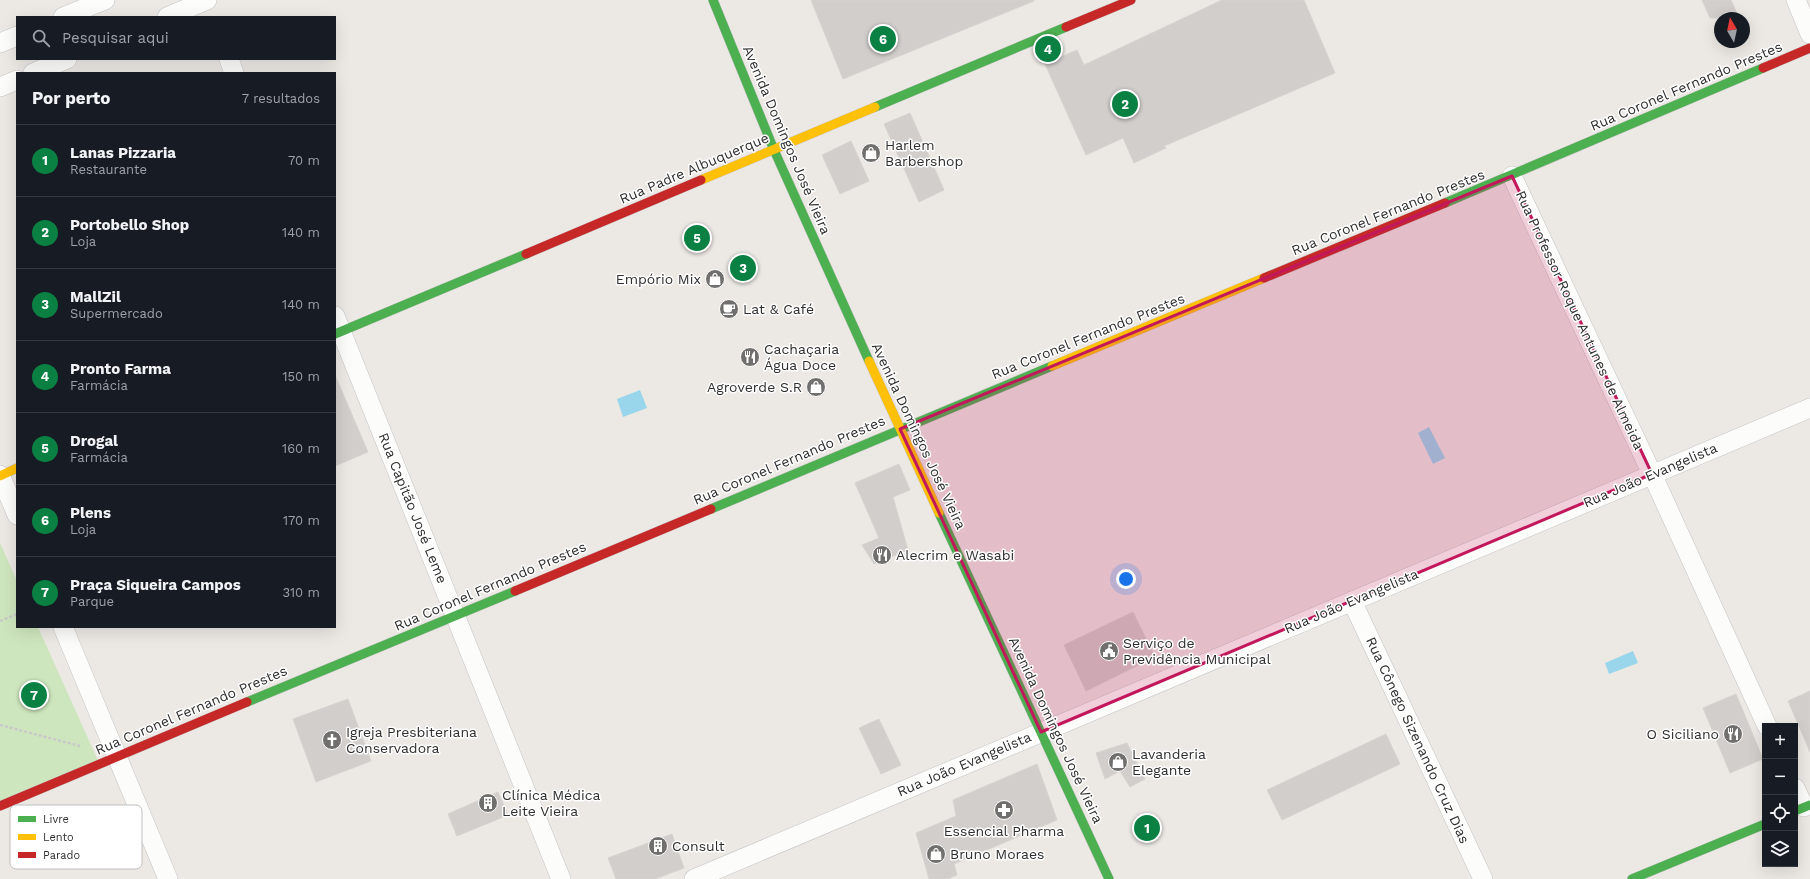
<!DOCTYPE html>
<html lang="pt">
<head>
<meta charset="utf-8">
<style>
  :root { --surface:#171b24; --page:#242831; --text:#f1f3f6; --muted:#9ea1a6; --line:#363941; --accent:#0b8043 }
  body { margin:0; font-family:"Work Sans",sans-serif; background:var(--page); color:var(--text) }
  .controls { position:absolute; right:12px; bottom:12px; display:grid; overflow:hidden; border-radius:0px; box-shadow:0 4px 16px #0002 }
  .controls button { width:36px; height:36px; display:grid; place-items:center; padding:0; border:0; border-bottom:1px solid var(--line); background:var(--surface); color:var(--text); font:20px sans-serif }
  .compass { position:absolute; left:1714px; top:12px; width:36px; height:36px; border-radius:50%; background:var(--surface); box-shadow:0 4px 16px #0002; rotate:351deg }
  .you { position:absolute; left:1126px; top:579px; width:14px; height:14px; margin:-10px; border:3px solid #fff; border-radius:50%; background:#1a73e8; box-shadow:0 0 0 6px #1a73e833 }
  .badge { display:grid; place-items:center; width:26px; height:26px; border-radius:50%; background:var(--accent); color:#fff; font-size:13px; font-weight:700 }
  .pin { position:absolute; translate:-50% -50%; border:2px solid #fff; box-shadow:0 1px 4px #0006 }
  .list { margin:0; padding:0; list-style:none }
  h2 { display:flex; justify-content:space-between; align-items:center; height:52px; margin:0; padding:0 16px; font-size:17px }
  h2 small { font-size:13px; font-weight:400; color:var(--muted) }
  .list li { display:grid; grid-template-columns:26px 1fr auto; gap:12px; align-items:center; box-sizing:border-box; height:72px; padding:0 16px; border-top:1px solid var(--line) }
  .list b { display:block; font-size:15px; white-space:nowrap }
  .list p { margin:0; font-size:13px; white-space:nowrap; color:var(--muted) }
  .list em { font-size:13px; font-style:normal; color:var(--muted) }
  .icon { flex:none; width:22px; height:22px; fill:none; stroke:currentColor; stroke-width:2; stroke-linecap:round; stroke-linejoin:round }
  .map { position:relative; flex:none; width:1810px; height:879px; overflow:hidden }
  .search { position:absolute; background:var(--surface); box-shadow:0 4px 16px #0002; left:16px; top:16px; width:320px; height:44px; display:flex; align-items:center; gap:10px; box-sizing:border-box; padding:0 14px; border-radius:0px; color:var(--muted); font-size:15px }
  .panel { position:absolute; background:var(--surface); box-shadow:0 4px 16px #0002; left:16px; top:72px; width:320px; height:556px; border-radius:0px }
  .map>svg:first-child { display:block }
  .green { fill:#cee6be }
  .water { fill:#99d6ec }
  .building { fill:#d1cecb; stroke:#d7d4d0 }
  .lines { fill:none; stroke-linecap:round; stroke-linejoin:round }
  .street-casing { stroke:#c5c4c5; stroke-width:20 }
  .fast-casing { stroke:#c5c4c5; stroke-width:10 }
  .slow-casing { stroke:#c5c4c5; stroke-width:10 }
  .jam-casing { stroke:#c5c4c5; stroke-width:10 }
  .path { stroke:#c9c9c8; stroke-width:2.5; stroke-dasharray:3 2; stroke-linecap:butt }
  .street { stroke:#fcfcfb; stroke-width:19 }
  .fast { stroke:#4caf50; stroke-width:9 }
  .slow { stroke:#ffc107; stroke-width:9 }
  .jam { stroke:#c62828; stroke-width:9 }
  .marked { fill:#c2185b; fill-opacity:0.2; stroke:#c2185b; stroke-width:3; stroke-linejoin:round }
  .labels { text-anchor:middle; stroke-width:3; stroke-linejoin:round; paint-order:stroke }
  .street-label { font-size:14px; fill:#2e2e2e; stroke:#fff }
  .poi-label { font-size:14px; fill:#2e2e2e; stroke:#fff; text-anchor:start }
  .key { fill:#fff; stroke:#c0c0c0; stroke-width:1 }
  .key-label { font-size:11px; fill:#2e2e2e }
</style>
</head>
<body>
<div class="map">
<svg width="1810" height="879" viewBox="0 0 1810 879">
  <rect width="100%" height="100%" fill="#ece8e4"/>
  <path class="green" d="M 0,543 L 17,581 L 17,627 L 38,627 L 99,763 L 0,803 Z"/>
  <g class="water">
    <path d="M 640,390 L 647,408 L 623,417 L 617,399 Z"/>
    <path d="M 1429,427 L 1445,458 L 1433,464 L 1418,433 Z"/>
    <path d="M 1633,651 L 1638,663 L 1609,674 L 1605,663 Z"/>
  </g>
  <g class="building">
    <path d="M 811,0 L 1034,0 L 1034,1 L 843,79 Z"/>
    <path d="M 1222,0 L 1304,0 L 1335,73 L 1164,146 L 1166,148 L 1134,163 L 1123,138 L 1086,155 L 1045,64 L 1077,50 L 1084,65 Z"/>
    <path d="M 1702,0 L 1731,0 L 1739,18 L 1710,18 Z"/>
    <path d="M 910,113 L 944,190 L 919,202 L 884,124 Z"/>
    <path d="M 851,141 L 869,181 L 840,194 L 822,155 Z"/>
    <path d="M 335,375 L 368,452 L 335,466 Z"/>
    <path d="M 899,464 L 910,490 L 893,497 L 908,550 L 874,564 L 862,545 L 879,538 L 855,483 Z"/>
    <path d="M 1133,612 L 1155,657 L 1086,691 L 1064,645 Z"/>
    <path d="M 1810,691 L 1810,752 L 1788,701 Z"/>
    <path d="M 1736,694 L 1763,759 L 1730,773 L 1703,708 Z"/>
    <path d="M 348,699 L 371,761 L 316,782 L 293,719 Z"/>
    <path d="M 879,719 L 901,765 L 881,774 L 859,728 Z"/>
    <path d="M 1386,734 L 1400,764 L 1282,820 L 1267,790 Z"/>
    <path d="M 1127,743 L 1145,779 L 1130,787 L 1120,771 L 1105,779 L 1096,753 Z"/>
    <path d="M 1037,764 L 1057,820 L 954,864 L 957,875 L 948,879 L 929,879 L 916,833 L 956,816 L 953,800 Z"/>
    <path d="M 498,792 L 508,815 L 457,836 L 448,814 Z"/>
    <path d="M 672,834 L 684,868 L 655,879 L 616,879 L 608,858 Z"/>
  </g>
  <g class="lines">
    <defs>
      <g id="street">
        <path d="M 1796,0 L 1810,34"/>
        <path d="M 63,17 L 105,0"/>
        <path d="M 167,17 L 207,0"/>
        <path d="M 0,43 L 17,36"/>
        <path d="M 229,59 L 234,73"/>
        <path d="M 33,73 L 67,59"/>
        <path d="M 0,87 L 17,80"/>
        <path d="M 1512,176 L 1652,474 L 1767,726"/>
        <path d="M 335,316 L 561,879"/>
        <path d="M 0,475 L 17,515"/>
        <path d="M 1352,601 L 1483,879"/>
        <path d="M 63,627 L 168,879"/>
        <path d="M 1795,788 L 1804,807"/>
        <path d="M 694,879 L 1810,408"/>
      </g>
      <g id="fast">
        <path d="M 713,0 L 774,150 L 869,361"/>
        <path d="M 875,107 L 1066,27"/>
        <path d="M 1445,203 L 1763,68"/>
        <path d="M 335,334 L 526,254"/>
        <path d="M 711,509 L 1052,366"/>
        <path d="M 939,513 L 1109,879"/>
        <path d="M 247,702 L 515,591"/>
        <path d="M 1795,811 L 1810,805"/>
        <path d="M 1632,879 L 1765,824"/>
      </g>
      <g id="slow">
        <path d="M 701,180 L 875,107"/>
        <path d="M 869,361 L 939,513"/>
        <path d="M 1052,366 L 1264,278"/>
        <path d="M 0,476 L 17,468"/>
      </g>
      <g id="jam">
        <path d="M 1066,27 L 1131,0"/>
        <path d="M 1763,68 L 1810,48"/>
        <path d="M 526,254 L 701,180"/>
        <path d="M 1264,278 L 1445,203"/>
        <path d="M 515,591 L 711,509"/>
        <path d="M 0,806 L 247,702"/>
      </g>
    </defs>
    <use href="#street" class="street-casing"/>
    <use href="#fast" class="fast-casing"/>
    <use href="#slow" class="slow-casing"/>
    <use href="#jam" class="jam-casing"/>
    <g class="path">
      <path d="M 0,621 L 17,614"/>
      <path d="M 0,725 L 80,746"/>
    </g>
    <use href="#street" class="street"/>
    <use href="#fast" class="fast"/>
    <use href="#slow" class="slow"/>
    <use href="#jam" class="jam"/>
  </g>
  <path class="marked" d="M 1512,176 L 1652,474 L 1041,732 L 900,429 Z"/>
  <defs>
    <symbol id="shop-disc" viewBox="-11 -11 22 22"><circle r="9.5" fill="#706f6e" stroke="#fff"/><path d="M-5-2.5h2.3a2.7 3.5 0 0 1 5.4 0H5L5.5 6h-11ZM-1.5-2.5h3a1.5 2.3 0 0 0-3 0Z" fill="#fff"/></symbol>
    <symbol id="cafe-disc" viewBox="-11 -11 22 22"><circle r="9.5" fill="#706f6e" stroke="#fff"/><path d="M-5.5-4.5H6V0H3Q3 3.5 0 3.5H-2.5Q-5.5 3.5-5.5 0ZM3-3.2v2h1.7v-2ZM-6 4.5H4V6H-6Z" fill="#fff"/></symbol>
    <symbol id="restaurant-disc" viewBox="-11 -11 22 22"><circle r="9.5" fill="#706f6e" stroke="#fff"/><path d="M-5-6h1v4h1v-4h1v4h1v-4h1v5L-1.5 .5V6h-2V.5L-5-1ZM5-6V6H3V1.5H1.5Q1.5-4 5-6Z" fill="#fff"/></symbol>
    <symbol id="civic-disc" viewBox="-11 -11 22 22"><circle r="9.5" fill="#706f6e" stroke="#fff"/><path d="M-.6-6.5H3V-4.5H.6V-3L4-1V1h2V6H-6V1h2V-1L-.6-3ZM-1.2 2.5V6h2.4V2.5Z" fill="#fff"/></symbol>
    <symbol id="church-disc" viewBox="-11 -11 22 22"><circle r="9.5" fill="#706f6e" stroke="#fff"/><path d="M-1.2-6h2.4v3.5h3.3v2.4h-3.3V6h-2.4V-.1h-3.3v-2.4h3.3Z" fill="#fff"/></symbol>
    <symbol id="building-disc" viewBox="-11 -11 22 22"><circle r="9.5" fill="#706f6e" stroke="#fff"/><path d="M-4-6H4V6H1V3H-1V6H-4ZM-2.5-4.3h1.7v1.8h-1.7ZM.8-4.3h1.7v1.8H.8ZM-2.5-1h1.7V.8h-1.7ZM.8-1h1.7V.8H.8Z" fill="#fff"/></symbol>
    <symbol id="pharmacy-disc" viewBox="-11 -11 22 22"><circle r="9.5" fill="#706f6e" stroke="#fff"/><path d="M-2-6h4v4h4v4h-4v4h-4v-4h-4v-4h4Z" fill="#fff"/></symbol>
  </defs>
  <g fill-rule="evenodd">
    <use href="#shop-disc" x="860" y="142" width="22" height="22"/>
    <use href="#shop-disc" x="704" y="268" width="22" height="22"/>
    <use href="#cafe-disc" x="718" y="298" width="22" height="22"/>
    <use href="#restaurant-disc" x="739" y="346" width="22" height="22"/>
    <use href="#shop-disc" x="805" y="376" width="22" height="22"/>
    <use href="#restaurant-disc" x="871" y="544" width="22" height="22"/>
    <use href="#civic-disc" x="1098" y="640" width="22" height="22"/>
    <use href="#restaurant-disc" x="1722" y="723" width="22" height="22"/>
    <use href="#church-disc" x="321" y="729" width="22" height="22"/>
    <use href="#shop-disc" x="1107" y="751" width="22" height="22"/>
    <use href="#building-disc" x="477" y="792" width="22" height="22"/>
    <use href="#pharmacy-disc" x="993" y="799" width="22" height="22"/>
    <use href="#building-disc" x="647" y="835" width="22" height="22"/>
    <use href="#shop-disc" x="925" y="843" width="22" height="22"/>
  </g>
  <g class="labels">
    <g class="street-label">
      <text transform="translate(1686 86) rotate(-23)" y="5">Rua Coronel Fernando Prestes</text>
      <text transform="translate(787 140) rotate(67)" y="5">Avenida Domingos José Vieira</text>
      <text transform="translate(694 168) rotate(-23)" y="5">Rua Padre Albuquerque</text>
      <text transform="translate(1388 212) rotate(-22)" y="5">Rua Coronel Fernando Prestes</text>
      <text transform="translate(1580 320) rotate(65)" y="5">Rua Professor Roque Antunes de Almeida</text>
      <text transform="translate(1088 336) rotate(-22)" y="5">Rua Coronel Fernando Prestes</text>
      <text transform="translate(919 436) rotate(65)" y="5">Avenida Domingos José Vieira</text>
      <text transform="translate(789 460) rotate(-23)" y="5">Rua Coronel Fernando Prestes</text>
      <text transform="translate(1650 475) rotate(-23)" y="5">Rua João Evangelista</text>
      <text transform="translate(413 508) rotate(68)" y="5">Rua Capitão José Leme</text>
      <text transform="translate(490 586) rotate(-23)" y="5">Rua Coronel Fernando Prestes</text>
      <text transform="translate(1351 601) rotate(-23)" y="5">Rua João Evangelista</text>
      <text transform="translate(191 710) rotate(-23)" y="5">Rua Coronel Fernando Prestes</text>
      <text transform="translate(1056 730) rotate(65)" y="5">Avenida Domingos José Vieira</text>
      <text transform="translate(1418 740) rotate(65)" y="5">Rua Cônego Sizenando Cruz Dias</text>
      <text transform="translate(964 764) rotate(-23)" y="5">Rua João Evangelista</text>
    </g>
    <g class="poi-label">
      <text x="885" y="150">Harlem<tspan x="885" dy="16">Barbershop</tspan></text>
      <text x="701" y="284" text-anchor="end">Empório Mix</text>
      <text x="743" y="314">Lat &amp; Café</text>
      <text x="764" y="354">Cachaçaria<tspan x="764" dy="16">Água Doce</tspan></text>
      <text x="802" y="392" text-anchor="end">Agroverde S.R</text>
      <text x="896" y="560">Alecrim e Wasabi</text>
      <text x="1123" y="648">Serviço de<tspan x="1123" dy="16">Previdência Municipal</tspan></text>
      <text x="346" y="737">Igreja Presbiteriana<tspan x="346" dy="16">Conservadora</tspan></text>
      <text x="1719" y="739" text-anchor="end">O Siciliano</text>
      <text x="1132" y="759">Lavanderia<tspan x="1132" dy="16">Elegante</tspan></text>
      <text x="502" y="800">Clínica Médica<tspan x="502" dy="16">Leite Vieira</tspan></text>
      <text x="1004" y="836" text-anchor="middle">Essencial Pharma</text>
      <text x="672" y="851">Consult</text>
      <text x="950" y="859">Bruno Moraes</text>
    </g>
  </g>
  <rect x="10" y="805" width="132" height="64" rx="6" class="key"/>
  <rect x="18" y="816" width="18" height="6" fill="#4caf50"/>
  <rect x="18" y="834" width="18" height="6" fill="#ffc107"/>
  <rect x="18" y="852" width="18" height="6" fill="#c62828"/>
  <g class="key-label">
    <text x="43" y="823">Livre</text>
    <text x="43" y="841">Lento</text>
    <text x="43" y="859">Parado</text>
  </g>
</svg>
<div class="controls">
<button>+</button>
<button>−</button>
<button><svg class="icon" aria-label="locate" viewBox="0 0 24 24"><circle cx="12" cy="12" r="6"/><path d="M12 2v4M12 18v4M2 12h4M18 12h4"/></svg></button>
<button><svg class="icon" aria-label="layers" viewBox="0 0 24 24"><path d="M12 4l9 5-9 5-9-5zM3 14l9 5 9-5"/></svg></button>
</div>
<svg class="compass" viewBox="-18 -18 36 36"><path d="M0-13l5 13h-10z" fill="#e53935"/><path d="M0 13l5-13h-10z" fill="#9ea1a6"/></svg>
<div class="you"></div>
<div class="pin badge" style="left:1147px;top:828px">1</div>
<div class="pin badge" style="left:1125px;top:104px">2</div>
<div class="pin badge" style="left:743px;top:268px">3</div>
<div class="pin badge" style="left:1048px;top:49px">4</div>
<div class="pin badge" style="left:697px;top:238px">5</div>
<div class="pin badge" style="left:883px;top:39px">6</div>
<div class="pin badge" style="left:34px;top:695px">7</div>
<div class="search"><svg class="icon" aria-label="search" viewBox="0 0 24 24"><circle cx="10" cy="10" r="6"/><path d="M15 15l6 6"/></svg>Pesquisar aqui</div>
<section class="panel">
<h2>Por perto<small>7 resultados</small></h2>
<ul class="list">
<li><span class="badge">1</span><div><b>Lanas Pizzaria</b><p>Restaurante</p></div><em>70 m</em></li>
<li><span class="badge">2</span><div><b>Portobello Shop</b><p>Loja</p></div><em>140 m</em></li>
<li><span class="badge">3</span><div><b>MallZil</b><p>Supermercado</p></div><em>140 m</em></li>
<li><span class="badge">4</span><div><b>Pronto Farma</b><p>Farmácia</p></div><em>150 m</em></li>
<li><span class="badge">5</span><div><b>Drogal</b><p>Farmácia</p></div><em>160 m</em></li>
<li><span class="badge">6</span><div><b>Plens</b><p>Loja</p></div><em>170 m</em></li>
<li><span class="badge">7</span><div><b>Praça Siqueira Campos</b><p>Parque</p></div><em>310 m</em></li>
</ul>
</section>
</div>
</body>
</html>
